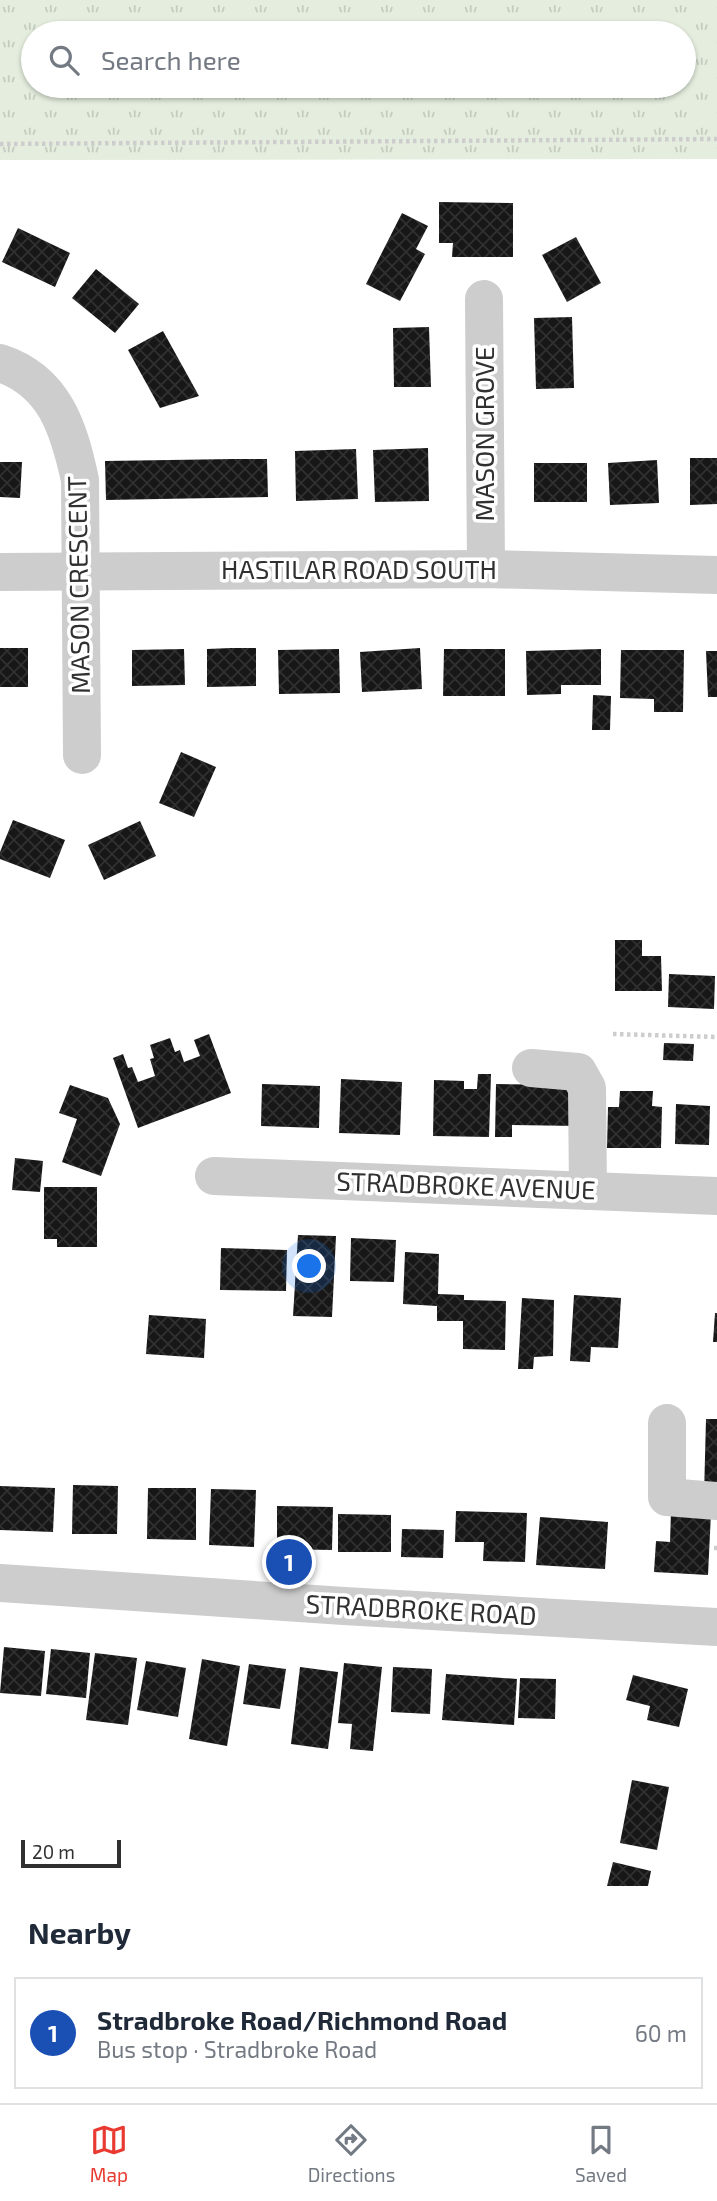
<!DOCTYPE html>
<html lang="en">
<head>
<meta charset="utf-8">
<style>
  :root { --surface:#fff; --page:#f2f2f3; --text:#1f2937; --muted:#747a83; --line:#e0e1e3; --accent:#e83a31 }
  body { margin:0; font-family:"Exo 2",sans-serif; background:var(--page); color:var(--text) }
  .scale { position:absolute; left:21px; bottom:18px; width:100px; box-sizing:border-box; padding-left:7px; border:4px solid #303030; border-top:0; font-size:19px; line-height:24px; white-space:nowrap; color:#303030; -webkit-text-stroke:5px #fff; paint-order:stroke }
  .you { position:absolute; left:310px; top:1267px; width:24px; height:24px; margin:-18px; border:5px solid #fff; border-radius:50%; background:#1a73e8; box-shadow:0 0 0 10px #1a73e833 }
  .badge { display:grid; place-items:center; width:46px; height:46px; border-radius:50%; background:var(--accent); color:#fff; font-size:23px; font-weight:700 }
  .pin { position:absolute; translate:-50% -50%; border:4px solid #fff; box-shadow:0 2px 7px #0006 }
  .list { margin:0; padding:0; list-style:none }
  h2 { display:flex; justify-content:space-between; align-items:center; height:91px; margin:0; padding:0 28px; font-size:30px }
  h2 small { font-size:23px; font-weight:400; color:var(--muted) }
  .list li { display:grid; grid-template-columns:46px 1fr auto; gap:21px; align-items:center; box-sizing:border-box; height:112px; margin:0 14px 14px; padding:0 14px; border:2px solid var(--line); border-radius:0px }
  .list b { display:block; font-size:26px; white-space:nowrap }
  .list p { margin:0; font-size:23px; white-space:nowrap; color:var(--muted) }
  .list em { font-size:23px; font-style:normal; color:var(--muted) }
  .icon { flex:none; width:38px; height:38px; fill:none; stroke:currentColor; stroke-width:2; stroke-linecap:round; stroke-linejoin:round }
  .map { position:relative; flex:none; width:717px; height:1886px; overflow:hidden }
  .search { position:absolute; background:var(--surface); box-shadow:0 2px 5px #0004; left:21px; right:21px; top:21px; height:77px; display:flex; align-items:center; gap:18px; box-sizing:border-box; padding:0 24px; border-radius:38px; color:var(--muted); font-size:26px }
  .sheet { height:217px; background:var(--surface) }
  nav { display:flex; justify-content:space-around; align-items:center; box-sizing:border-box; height:98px; border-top:2px solid var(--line); background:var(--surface); font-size:19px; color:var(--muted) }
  nav a { display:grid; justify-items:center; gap:4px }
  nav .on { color:var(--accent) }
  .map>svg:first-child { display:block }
  .park { fill:url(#park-tufts); fill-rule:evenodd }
  .building { fill:url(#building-cross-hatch) }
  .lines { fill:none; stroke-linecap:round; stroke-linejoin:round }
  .path { stroke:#cdcdcd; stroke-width:4.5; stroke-dasharray:3.5 3.5; stroke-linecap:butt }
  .minor { stroke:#cdcdcd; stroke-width:38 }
  .labels { text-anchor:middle; stroke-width:7; stroke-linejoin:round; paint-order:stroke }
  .street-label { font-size:26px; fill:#303030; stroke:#fff }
</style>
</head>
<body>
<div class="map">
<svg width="717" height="1886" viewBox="0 0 717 1886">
  <defs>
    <pattern id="park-tufts" width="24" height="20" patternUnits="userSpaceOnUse" patternTransform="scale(1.75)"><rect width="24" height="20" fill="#e4edde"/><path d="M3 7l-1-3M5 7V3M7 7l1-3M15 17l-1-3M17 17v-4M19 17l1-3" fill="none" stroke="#c4ccbf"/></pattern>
    <pattern id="building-cross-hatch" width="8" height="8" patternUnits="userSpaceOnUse" patternTransform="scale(1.75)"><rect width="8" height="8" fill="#171717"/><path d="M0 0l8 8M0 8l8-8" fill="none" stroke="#303030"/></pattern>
  </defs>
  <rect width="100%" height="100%" fill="#fff"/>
  <path class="park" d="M 0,0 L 717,0 L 717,159 L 0,160 ZM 33,33 L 684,33 L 684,86 L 33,86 Z"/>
  <g class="building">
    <path d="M 439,202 L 513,203 L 513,257 L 452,257 L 453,243 L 439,243 Z"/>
    <path d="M 402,213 L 428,226 L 416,249 L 425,254 L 400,301 L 366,284 Z"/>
    <path d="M 18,228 L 70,253 L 55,287 L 2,262 Z"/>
    <path d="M 576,237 L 601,283 L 567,302 L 542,255 Z"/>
    <path d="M 96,269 L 139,304 L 115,333 L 72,298 Z"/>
    <path d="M 572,317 L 574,388 L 536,389 L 534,318 Z"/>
    <path d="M 429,327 L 431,387 L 394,387 L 393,328 Z"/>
    <path d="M 163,331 L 199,396 L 160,408 L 128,350 Z"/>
    <path d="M 428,448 L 429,501 L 375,502 L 373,450 Z"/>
    <path d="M 356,449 L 358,499 L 296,501 L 295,451 Z"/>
    <path d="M 690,458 L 717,458 L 717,504 L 690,505 Z"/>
    <path d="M 233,459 L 267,459 L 268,497 L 106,500 L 105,461 Z"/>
    <path d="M 657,460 L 659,503 L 610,505 L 608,463 Z"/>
    <path d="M 0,462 L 22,462 L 20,498 L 0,497 Z"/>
    <rect x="534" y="463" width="53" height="39"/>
    <rect x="0" y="648" width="28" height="39"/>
    <path d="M 231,648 L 256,648 L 256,686 L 207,687 L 207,649 Z"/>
    <path d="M 420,648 L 422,689 L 362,692 L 360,652 Z"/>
    <path d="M 184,649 L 185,685 L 132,686 L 132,650 Z"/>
    <path d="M 339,649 L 340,693 L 279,694 L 278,650 Z"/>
    <path d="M 444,649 L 505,649 L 505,696 L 443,696 Z"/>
    <path d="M 601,649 L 601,685 L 561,685 L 561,694 L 527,695 L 526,651 Z"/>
    <path d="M 621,650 L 684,650 L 683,712 L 654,712 L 654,699 L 620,698 Z"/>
    <path d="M 706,651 L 717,651 L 717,697 L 708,697 Z"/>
    <path d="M 593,695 L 611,696 L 610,730 L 592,730 Z"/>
    <path d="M 181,752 L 216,767 L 194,817 L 159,803 Z"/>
    <path d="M 13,820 L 65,840 L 50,878 L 0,859 L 0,852 Z"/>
    <path d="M 140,821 L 156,856 L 104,880 L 88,845 Z"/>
    <path d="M 615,940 L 642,940 L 642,956 L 661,956 L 662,991 L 615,991 Z"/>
    <path d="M 669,974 L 715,976 L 714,1009 L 668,1007 Z"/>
    <path d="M 209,1034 L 231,1093 L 138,1128 L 113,1058 L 123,1054 L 128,1068 L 132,1067 L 138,1082 L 155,1076 L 150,1059 L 154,1058 L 150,1045 L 170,1038 L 175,1052 L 180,1050 L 184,1062 L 200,1056 L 194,1040 Z"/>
    <path d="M 664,1043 L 694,1044 L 693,1061 L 663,1060 Z"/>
    <path d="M 478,1074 L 491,1074 L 489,1137 L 433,1136 L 434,1080 L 464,1081 L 464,1089 L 477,1089 Z"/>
    <path d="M 341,1079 L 402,1082 L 400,1135 L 339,1133 Z"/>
    <path d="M 262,1084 L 320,1086 L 319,1128 L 261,1126 Z"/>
    <path d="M 496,1084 L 579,1085 L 578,1126 L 512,1125 L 512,1137 L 495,1137 Z"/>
    <path d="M 70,1085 L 108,1098 L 120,1124 L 101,1176 L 62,1162 L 77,1119 L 59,1113 Z"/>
    <path d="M 620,1091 L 653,1091 L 652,1106 L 662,1107 L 661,1148 L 607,1148 L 608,1107 L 619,1107 Z"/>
    <path d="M 676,1104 L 710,1106 L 709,1145 L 675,1144 Z"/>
    <path d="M 15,1158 L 43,1161 L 40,1192 L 12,1190 Z"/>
    <path d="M 44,1187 L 97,1187 L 97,1247 L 57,1247 L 57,1239 L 44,1239 Z"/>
    <path d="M 298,1235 L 336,1236 L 332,1317 L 293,1316 Z"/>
    <path d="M 351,1238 L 396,1240 L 394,1282 L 350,1281 Z"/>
    <path d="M 221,1248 L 287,1250 L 286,1291 L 220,1290 Z"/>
    <path d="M 405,1252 L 439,1254 L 438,1294 L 464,1295 L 464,1300 L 506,1301 L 505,1350 L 463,1349 L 463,1321 L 437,1321 L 437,1306 L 403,1304 Z"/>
    <path d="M 574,1295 L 621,1298 L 618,1348 L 591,1347 L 590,1362 L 570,1361 Z"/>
    <path d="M 522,1298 L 554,1300 L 553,1356 L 534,1357 L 533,1369 L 518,1369 Z"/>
    <path d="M 715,1313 L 717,1313 L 717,1342 L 713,1342 Z"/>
    <path d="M 149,1315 L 206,1319 L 204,1358 L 146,1354 Z"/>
    <path d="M 706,1419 L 717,1419 L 717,1496 L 704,1495 Z"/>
    <path d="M 73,1485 L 118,1486 L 117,1534 L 72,1534 Z"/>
    <path d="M 0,1486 L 55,1488 L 53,1532 L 0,1530 Z"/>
    <path d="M 148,1488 L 196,1488 L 196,1540 L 147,1539 Z"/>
    <path d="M 211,1489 L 256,1490 L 254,1547 L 209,1545 Z"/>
    <path d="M 277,1506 L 333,1507 L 332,1550 L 277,1549 Z"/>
    <path d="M 456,1511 L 527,1513 L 525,1562 L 483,1561 L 484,1542 L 455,1542 Z"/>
    <path d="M 671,1511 L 711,1513 L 708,1575 L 654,1572 L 656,1541 L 670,1542 Z"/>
    <path d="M 338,1514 L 391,1515 L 391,1552 L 338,1552 Z"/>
    <path d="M 540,1517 L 608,1522 L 605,1569 L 536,1565 Z"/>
    <path d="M 402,1529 L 444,1530 L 443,1558 L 401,1557 Z"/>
    <path d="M 4,1647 L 45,1651 L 41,1696 L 0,1693 Z"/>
    <path d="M 51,1649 L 90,1653 L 86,1698 L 46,1694 Z"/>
    <path d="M 95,1653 L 137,1658 L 128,1725 L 86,1720 Z"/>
    <path d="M 202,1659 L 240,1666 L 227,1746 L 189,1739 Z"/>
    <path d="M 146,1661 L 186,1668 L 178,1717 L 137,1710 Z"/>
    <path d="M 344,1663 L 382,1667 L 373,1751 L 350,1749 L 352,1724 L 338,1723 Z"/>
    <path d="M 249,1664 L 286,1669 L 280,1709 L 243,1704 Z"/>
    <path d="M 300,1667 L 338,1672 L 328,1749 L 291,1744 Z"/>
    <path d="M 393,1667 L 432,1669 L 430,1714 L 391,1712 Z"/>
    <path d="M 446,1674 L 517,1679 L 514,1725 L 442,1720 Z"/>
    <path d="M 633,1675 L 688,1689 L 679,1727 L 647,1720 L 650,1706 L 626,1700 Z"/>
    <path d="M 520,1678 L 556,1679 L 555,1719 L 518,1718 Z"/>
    <path d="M 632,1780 L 669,1787 L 657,1850 L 620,1843 Z"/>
    <path d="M 613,1862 L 651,1871 L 648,1886 L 607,1886 Z"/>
  </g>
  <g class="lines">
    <g class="path">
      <path d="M 0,144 L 717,139"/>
      <path d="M 613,1034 L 717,1037"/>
      <path d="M 714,1548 L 717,1548"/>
    </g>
    <g class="minor">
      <path d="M 484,299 L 486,569"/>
      <path d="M 0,363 C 55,381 69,429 80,480 L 82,755"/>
      <path d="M 0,572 L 486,569 L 717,575"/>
      <path d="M 531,1068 L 578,1072 L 587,1088 L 588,1191"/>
      <path d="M 214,1176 L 717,1196"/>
      <path d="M 667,1423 L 667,1497 L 717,1501"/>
      <path d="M 0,1583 L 344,1606 L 717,1627"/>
    </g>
  </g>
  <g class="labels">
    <g class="street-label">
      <text transform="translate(485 434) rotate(-90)" y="9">MASON GROVE</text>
      <text x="359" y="579">HASTILAR ROAD SOUTH</text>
      <text transform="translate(79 585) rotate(-91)" y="9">MASON CRESCENT</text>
      <text transform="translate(466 1186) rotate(2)" y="9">STRADBROKE AVENUE</text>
      <text transform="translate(421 1610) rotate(3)" y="9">STRADBROKE ROAD</text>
    </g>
  </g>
</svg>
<div class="scale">20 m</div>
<div class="you"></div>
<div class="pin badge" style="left:289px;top:1562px;background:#1a4fb4">1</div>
<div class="search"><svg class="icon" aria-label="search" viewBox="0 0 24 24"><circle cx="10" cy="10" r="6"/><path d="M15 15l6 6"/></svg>Search here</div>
</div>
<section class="sheet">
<h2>Nearby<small></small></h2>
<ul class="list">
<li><span class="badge" style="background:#1a4fb4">1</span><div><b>Stradbroke Road/Richmond Road</b><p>Bus stop · Stradbroke Road</p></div><em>60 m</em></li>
</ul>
</section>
<nav>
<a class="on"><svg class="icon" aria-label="map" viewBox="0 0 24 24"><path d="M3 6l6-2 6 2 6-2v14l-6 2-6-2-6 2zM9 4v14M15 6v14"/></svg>Map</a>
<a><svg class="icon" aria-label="directions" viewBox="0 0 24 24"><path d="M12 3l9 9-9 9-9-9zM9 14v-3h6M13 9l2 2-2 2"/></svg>Directions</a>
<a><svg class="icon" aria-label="saved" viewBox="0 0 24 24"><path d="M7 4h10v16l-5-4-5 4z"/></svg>Saved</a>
</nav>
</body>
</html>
